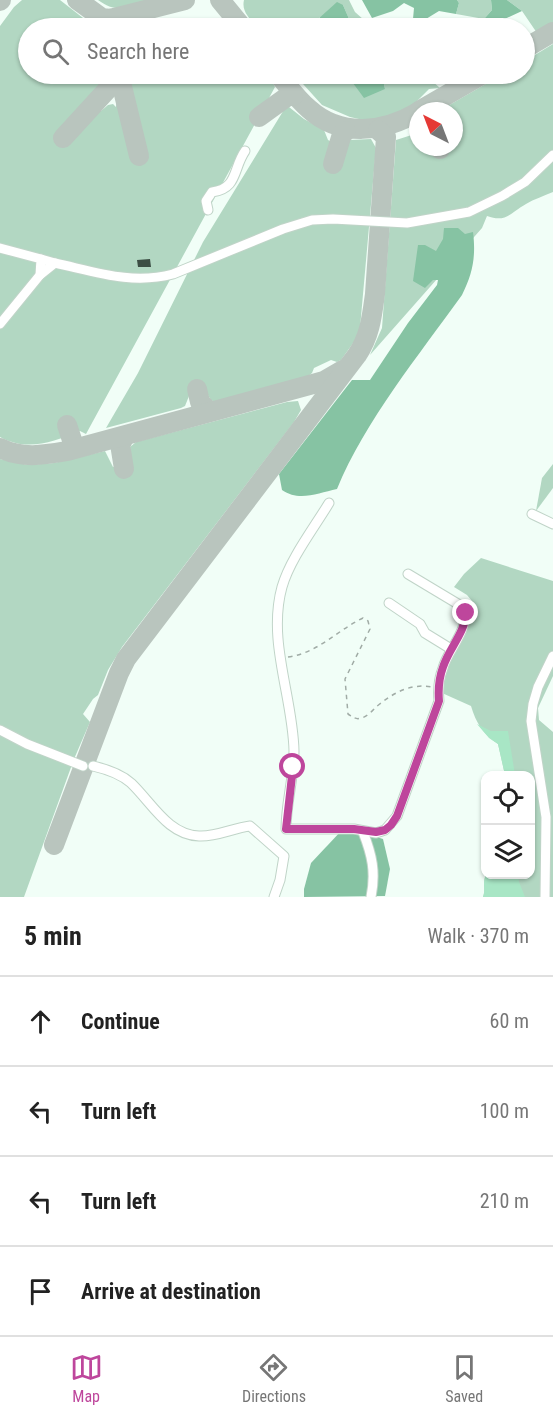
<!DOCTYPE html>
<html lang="en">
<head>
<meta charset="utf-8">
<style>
  :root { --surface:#fff; --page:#f6f6f6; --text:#222; --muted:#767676; --line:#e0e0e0; --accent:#be469c }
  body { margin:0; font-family:"Roboto Condensed",sans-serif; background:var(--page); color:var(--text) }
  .controls { position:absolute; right:18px; bottom:18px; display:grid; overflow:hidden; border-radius:12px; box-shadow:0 2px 4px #0004 }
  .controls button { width:54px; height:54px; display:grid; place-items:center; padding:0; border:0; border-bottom:2px solid var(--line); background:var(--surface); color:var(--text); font:30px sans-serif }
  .compass { position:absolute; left:409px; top:102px; width:54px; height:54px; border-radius:50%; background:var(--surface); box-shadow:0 2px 4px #0004; rotate:318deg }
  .stop { position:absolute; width:18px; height:18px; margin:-14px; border:4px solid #be469c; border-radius:50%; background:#fff }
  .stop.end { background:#be469c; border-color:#fff; box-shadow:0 2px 6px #0008 }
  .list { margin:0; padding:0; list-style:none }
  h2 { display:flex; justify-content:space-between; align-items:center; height:78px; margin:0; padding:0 24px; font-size:26px }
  h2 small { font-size:20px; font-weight:400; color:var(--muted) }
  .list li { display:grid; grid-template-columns:39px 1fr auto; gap:18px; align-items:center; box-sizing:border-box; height:90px; padding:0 24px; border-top:2px solid var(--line) }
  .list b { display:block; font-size:22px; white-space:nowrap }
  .list em { font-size:20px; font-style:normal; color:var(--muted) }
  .icon { flex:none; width:33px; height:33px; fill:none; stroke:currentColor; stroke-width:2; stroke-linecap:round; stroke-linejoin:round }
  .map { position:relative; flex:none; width:553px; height:897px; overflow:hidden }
  .search { position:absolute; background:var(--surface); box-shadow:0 2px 4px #0004; left:18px; right:18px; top:18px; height:66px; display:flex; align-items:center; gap:15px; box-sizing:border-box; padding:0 21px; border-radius:33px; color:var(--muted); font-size:22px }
  .sheet { height:438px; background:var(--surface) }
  nav { display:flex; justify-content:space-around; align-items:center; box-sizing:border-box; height:84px; border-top:2px solid var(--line); background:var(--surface); font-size:16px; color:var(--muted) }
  nav a { display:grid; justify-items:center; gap:3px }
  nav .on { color:var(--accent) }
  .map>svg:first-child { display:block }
  .green { fill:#b2d7c2 }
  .forest { fill:#86c3a3 }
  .water { fill:#a8e6c5 }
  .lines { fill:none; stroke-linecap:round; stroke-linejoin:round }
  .taxiway { stroke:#b9c5be; stroke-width:20 }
  .building { fill:#3c4e44 }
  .minor-casing { stroke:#c0d4c8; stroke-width:11 }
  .path { stroke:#a1aca6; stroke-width:1.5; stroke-dasharray:4.5 4.5; stroke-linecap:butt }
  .minor { stroke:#fff; stroke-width:9 }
  .route { stroke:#be469c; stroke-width:8 }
</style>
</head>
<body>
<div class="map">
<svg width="553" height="897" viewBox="0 0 553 897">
  <rect width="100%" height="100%" fill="#f1fef7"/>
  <g class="green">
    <path d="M 22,0 L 60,0 L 92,25 L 94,28 L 28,28 L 28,74 L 105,74 L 101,111 L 108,105 L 113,104 L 116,107 L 119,74 L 256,74 L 271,79 L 275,87 L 86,434 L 80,431 C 52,442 28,452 0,437 L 0,26 L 14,7 Z"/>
    <path d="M 98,0 L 152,0 C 130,6 118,15 98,0 Z"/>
    <path d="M 244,0 L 349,0 L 355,12 L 373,28 L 353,28 L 343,5 L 317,19 L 311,28 L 306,22 L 296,28 L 258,28 C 251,20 241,12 244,0 Z"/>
    <path d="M 457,0 L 491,0 L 492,10 L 484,19 L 456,14 L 459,3 Z"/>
    <path d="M 507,0 L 553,0 L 553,23 L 537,33 L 522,11 Z"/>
    <path d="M 553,44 L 553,192 C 544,196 534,199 526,204 C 510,213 506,223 487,216 L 482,228 L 370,355 L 382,328 L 396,140 L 418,133 L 418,147 L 454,147 L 454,111 L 439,111 L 503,74 L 524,74 L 525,61 Z"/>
    <path d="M 294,74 L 324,74 L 331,80 L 347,75 L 385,89 L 382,74 L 424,74 L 440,88 L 429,89 L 414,104 L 388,117 L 368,121 L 350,117 L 322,105 Z"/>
    <path d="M 289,107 L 304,119 L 324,130 L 328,140 L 345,149 L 349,140 L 371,139 L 376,148 L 360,328 L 356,339 L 341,360 L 337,362 L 331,360 L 314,368 L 312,373 L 306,378 L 215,402 L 211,400 L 206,392 L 189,396 L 185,406 L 181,408 L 106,428 L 138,373 L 203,242 L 285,108 Z"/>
    <path d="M 298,401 L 301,410 L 294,422 L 122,647 L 108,670 L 98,695 L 93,699 L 83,714 L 90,722 L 74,759 L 24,897 L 0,897 L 0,459 L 28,465 L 54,463 L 105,451 L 113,467 L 132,462 L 130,447 L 136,442 L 287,402 Z"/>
    <path d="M 553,464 L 553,488 L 536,511 L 542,478 Z"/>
    <path d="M 481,558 L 553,581 L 553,676 L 538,708 L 539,720 L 553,732 L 553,897 L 483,897 C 486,889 482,883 486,875 L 530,874 L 530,776 L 505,775 L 498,744 C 483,734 476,723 471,706 L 442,693 C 442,689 441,683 442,679 C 447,651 475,630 472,601 L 467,595 L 454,587 L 464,574 Z"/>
  </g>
  <g class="forest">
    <path d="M 362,0 L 457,0 L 459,3 L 456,14 L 439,11 L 421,22 L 413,19 L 414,8 L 404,3 L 393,11 L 372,18 Z"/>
    <path d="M 491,0 L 507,0 L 522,11 L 498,22 L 484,19 L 492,10 Z"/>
    <path d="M 337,2 L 343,5 L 353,28 L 311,28 L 317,20 Z"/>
    <path d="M 324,74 L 382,74 L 385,89 L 364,98 L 347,75 L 331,80 Z"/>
    <path d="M 444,228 L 458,228 L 465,234 L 473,232 C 476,256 473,273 462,295 C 419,355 365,421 337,489 C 318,493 299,502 282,490 L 279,474 L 352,380 L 370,380 L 408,323 L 437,285 L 438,280 L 433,280 L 425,288 L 413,281 L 418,245 L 425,245 L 436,251 L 443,239 Z"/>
    <path d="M 342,830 L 364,833 L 383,839 L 390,869 L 385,896 L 304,897 L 304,889 L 311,863 Z"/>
  </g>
  <g class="water">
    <path d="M 477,724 L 491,731 L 508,731 L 515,775 L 505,775 L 498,744 L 489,738 Z"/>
    <path d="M 486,875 L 518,875 L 519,882 L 525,897 L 483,897 C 486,889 482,883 486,875 Z"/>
  </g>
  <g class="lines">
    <g class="taxiway">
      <path d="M 77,0 L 102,18 L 110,19 L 185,0"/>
      <path d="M 220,0 L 243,28"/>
      <path d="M 0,1 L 1,0"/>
      <path d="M 524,49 L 553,32"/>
      <path d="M 119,74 L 139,156"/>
      <path d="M 278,74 C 288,86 297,99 309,109 C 341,138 384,132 418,112"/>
      <path d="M 419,111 L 483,74"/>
      <path d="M 259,117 L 288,96 L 293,96"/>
      <path d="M 63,138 L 117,79 L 119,74"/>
      <path d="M 439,147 L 440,149"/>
      <path d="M 333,164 L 342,134 L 346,131"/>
      <path d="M 197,389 L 200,402 L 208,410"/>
      <path d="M 67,425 L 73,443 L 77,446"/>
      <path d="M 123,440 L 120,444 L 124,469"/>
      <path d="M 0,448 C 22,459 44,455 67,451 L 324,381 L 343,370"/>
      <path d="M 54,845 L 119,673 L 126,659 L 357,355 C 370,336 372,316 375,294 L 386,137 L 378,130"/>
    </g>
  </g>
  <g class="building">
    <path d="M 306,21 L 310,28 L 294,28 Z"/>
    <path d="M 150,259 L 151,267 L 138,267 L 137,260 Z"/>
  </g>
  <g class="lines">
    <defs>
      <g id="minor">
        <path d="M 208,210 L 206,201 L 212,192 C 238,189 233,168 245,151"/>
        <path d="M 0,248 L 41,259 L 40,275 L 0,324"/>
        <path d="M 55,263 C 96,272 132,285 173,274 L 283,229 L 312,220 L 333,219 L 407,223 L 469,212 L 502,196 L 525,182 L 553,155"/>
        <path d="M 40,275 L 55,263 L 41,259"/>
        <path d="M 329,503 C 314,528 290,559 282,587 C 267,641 293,697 294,751 C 294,777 286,803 286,829 L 354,829 L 376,833 L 385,830 L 397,816 L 439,701 C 438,690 439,678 443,668 C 448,649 472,627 463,607 L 408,574"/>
        <path d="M 532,514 L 553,524"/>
        <path d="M 389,603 L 420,624 L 425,633 L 451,649"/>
        <path d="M 0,730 L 27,744 L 83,766"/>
        <path d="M 93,766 C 106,769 121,774 131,783 C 152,803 168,835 199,836 C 216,837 233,828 250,826 L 284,856 L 280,880 L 274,897"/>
        <path d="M 363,832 C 372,855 376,872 371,897"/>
        <path d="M 545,897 L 546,817 L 531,721 L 533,704 L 538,687 L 553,656"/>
      </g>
    </defs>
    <use href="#minor" class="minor-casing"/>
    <path class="path" d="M 288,657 C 318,653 336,631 363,618 L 368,621 L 370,629 L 345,679 L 348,714 C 353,717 356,720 361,718 C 367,717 372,711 376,707 C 393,693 410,683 432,687"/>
    <use href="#minor" class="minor"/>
  </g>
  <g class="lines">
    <path class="route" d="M 293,767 L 286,829 L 354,829 L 376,832 L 385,830 L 391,825 L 397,816 L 439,701 C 438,689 439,678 443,667 C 449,648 465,633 466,613"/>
  </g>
</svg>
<div class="controls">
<button><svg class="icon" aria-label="locate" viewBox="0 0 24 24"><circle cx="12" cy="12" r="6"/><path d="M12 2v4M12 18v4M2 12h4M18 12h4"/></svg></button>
<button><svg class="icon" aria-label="layers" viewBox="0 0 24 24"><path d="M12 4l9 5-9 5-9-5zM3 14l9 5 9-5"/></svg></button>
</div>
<svg class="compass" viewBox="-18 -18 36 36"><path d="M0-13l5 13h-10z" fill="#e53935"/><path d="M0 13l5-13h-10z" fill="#767676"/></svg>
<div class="stop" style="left:293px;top:767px"></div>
<div class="stop end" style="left:466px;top:613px"></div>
<div class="search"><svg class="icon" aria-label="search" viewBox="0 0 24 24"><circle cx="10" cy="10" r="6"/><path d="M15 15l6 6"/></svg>Search here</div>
</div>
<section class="sheet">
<h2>5 min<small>Walk · 370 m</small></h2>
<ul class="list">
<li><svg class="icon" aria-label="ahead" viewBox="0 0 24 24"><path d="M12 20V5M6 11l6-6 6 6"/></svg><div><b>Continue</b></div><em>60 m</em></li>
<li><svg class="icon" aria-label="left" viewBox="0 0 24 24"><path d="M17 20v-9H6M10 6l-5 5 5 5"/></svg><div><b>Turn left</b></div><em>100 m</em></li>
<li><svg class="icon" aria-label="left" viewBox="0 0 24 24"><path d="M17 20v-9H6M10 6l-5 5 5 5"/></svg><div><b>Turn left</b></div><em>210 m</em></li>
<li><svg class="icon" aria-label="arrive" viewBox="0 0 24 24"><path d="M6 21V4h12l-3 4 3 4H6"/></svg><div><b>Arrive at destination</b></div></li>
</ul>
</section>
<nav>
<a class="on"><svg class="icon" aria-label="map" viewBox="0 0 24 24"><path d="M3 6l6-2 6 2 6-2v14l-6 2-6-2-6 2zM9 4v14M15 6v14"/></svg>Map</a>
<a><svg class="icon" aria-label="directions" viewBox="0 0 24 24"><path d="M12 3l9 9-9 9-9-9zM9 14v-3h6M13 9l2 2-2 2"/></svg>Directions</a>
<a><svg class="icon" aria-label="saved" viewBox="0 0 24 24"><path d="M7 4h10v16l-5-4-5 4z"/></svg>Saved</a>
</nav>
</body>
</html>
